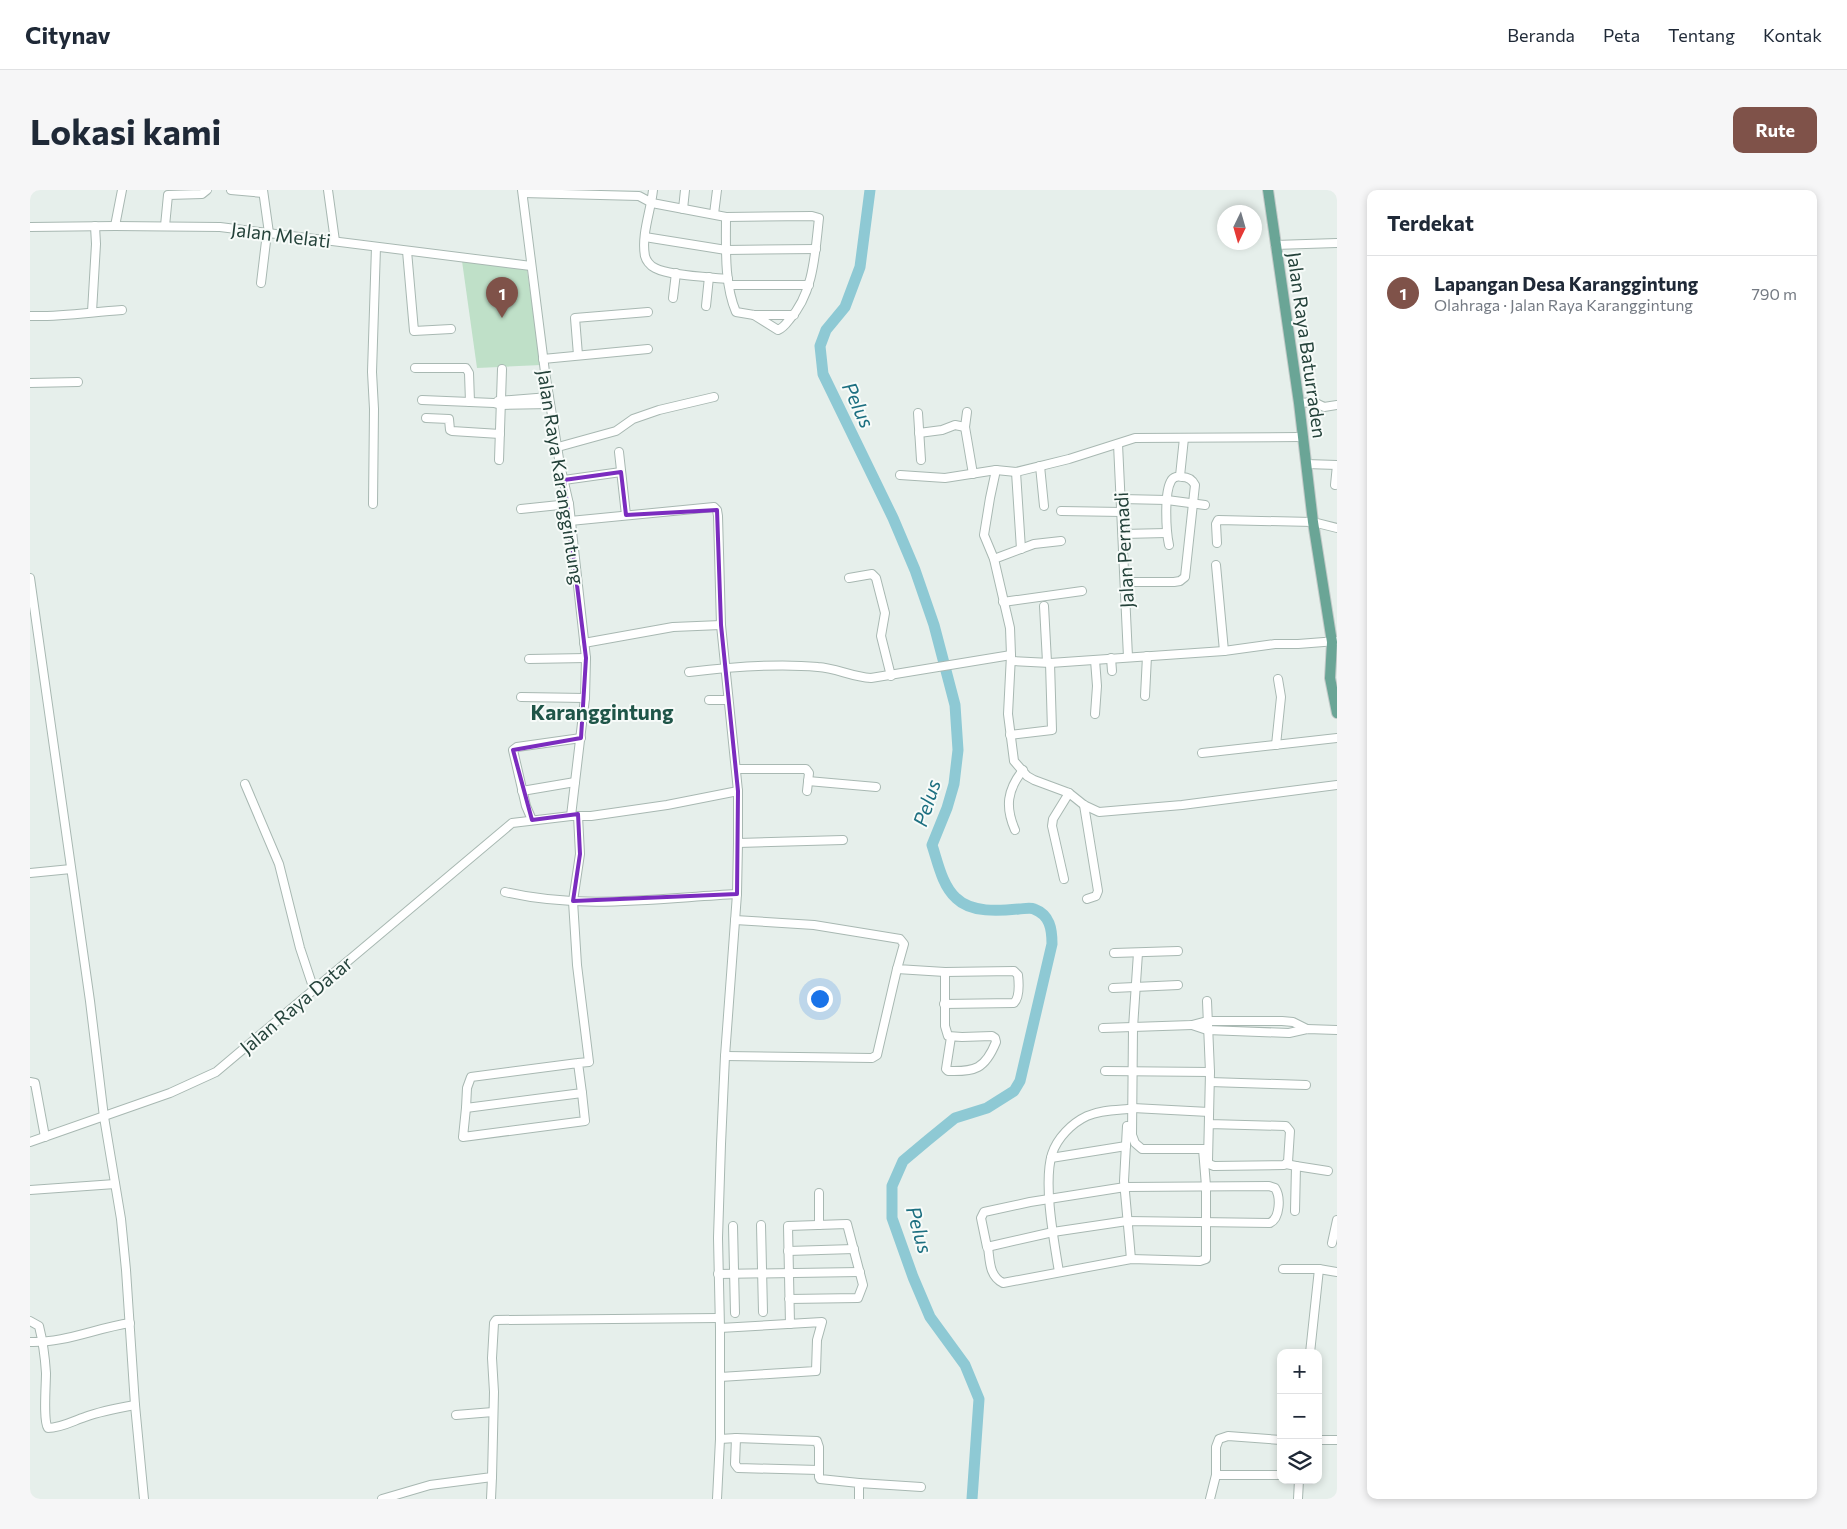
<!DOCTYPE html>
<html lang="id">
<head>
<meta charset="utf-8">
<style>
  :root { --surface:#fff; --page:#f6f6f7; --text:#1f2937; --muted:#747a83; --line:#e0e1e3; --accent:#7f5249 }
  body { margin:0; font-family:Commissioner,sans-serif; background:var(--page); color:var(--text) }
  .controls { position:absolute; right:15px; bottom:15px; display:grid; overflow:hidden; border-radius:10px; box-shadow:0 2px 8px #0003 }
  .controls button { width:45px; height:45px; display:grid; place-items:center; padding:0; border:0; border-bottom:1px solid var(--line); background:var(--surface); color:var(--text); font:25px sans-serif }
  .compass { position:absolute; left:1187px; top:15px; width:45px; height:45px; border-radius:50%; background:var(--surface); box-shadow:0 2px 8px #0003; rotate:185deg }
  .you { position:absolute; left:789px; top:808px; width:18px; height:18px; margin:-12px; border:4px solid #fff; border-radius:50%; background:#1a73e8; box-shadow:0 0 0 8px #1a73e833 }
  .badge { display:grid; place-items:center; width:32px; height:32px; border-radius:50%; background:var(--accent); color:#fff; font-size:16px; font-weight:700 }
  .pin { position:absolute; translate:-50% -41px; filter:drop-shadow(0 1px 2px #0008) }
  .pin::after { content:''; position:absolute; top:26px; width:18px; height:15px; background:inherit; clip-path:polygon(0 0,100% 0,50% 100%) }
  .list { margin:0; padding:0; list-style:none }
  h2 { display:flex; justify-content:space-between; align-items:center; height:65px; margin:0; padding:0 20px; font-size:21px }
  h2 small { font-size:16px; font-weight:400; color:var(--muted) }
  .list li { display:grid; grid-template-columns:32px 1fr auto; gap:15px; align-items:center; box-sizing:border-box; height:75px; padding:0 20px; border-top:1px solid var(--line) }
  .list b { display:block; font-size:19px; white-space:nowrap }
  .list p { margin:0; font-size:16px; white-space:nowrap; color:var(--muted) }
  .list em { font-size:16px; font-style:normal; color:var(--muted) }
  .icon { flex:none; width:28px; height:28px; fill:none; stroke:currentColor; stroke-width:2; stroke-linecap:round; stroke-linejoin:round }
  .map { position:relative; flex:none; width:1307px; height:1309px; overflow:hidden; border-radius:10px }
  header { display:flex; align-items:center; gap:30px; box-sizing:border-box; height:70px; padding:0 25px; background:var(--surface); border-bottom:1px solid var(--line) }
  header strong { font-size:24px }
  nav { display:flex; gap:28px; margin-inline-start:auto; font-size:18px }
  .intro { display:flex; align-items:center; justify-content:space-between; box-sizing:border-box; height:120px; padding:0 30px }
  h1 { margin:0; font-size:35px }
  .button { padding:12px 22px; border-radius:10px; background:var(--accent); color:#fff; font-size:18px; font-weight:700 }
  main { display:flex; gap:30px; padding:0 30px }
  aside { flex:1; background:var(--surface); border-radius:10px; box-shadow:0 2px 8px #0003 }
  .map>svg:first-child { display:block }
  .green { fill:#bfe0c8 }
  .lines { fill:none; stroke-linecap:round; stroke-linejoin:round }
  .river { stroke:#8ec9d4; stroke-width:11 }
  .minor-casing { stroke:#a8b8b2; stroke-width:10 }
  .major-casing { stroke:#c2cac8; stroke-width:12 }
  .minor { stroke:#fff; stroke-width:8 }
  .major { stroke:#6aa596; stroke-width:10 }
  .marked { fill:none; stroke:#7b2cbf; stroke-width:4; stroke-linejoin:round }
  .labels { text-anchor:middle; stroke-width:4; stroke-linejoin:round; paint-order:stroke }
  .street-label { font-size:19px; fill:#24423a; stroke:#f7fbf9 }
  .water-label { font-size:20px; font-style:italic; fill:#1c6f80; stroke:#f7fbf9 }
  .quarter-label { font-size:21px; font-weight:bold; fill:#1f5548; stroke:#f7fbf9 }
</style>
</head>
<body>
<header>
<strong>Citynav</strong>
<nav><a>Beranda</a><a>Peta</a><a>Tentang</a><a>Kontak</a></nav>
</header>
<div class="intro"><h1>Lokasi kami</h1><a class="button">Rute</a></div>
<main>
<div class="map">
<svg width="1307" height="1309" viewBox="0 0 1307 1309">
  <rect width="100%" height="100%" fill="#e6efeb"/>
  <path class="green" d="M 432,71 L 497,80 L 511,175 L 447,178 Z"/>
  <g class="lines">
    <path class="river" d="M 840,0 L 830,77 L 815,117 L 796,140 L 790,156 L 793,184 L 863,328 L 885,380 L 904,435 L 925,515 L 928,560 L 924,594 L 917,618 L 902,655 C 908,673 912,695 926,708 C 941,723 969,721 989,719 C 993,719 1000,717 1004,719 C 1020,725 1022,739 1022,754 L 990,891 L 984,901 L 957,918 L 925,928 L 898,950 L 873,971 L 862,996 L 862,1028 L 883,1087 L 900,1127 L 935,1175 L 949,1209 L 942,1309"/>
    <defs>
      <g id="minor">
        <path d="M 201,0 L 233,3"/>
        <path d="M 233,0 L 239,43"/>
        <path d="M 298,0 L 305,51"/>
        <path d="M 623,0 C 621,20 611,45 615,66 C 616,70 620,76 625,78 C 640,86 679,87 698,89"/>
        <path d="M 493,3 L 609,6 L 622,13 L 696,27 L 782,26 L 789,28 C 785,63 784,103 759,130 C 756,134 753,138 748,140 L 724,125"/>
        <path d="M 653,19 L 655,0"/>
        <path d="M 684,24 L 687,0"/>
        <path d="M 696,27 C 696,57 694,94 706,122 L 724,125 L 764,125"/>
        <path d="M 85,36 L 92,0"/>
        <path d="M 135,36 L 138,5 L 172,4 L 177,0"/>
        <path d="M 0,37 L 85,36 L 190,37 L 501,76"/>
        <path d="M 615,47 L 696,60 L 786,59"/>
        <path d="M 1245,55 L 1307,53"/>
        <path d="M 377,61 L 384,141 L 421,139"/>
        <path d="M 231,93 L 237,43"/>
        <path d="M 700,95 L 779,95"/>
        <path d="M 643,108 L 646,83"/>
        <path d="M 676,116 L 679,87"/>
        <path d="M 62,122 L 66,54 L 65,36"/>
        <path d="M 0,126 C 31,127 61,122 92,120"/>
        <path d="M 548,165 L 545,128 L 618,122"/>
        <path d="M 513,169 L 618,159"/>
        <path d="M 385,178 L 436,178 L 439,183 L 440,212"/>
        <path d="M 0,193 L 48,192"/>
        <path d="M 392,210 L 464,213 L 471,215 L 520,214"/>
        <path d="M 468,211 L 519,207"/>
        <path d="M 1269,213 L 1284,212 L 1294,217 L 1307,215"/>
        <path d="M 937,222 L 935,237 L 943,284"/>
        <path d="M 888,223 L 891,270"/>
        <path d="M 396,228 L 419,229 L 420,240 L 422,241 L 470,244"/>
        <path d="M 889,243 L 912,240 L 925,235 L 935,237"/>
        <path d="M 1088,254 L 1098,467"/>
        <path d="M 528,257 L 586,241 L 603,229 L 629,220 L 684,207"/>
        <path d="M 589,262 L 596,325"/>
        <path d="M 469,270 L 472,179"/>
        <path d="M 1276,274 L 1307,275"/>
        <path d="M 1010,276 L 1014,316"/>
        <path d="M 966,280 L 960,308 L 954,345 L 964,369 L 980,438 L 981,465 L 978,524 L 984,571 L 997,586 L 1004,590 L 1039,603 L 1054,615 L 1069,622 L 1152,615 L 1307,595"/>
        <path d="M 986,282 L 991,359"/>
        <path d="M 870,285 L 915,288 L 966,280 L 986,282 L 1039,269 L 1105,248 L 1272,247"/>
        <path d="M 1150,286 L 1154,248"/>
        <path d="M 534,290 L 591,282"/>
        <path d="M 1305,295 L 1307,275"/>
        <path d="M 1091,309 L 1137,310 L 1175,315"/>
        <path d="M 343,314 L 344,219 L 342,182 L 346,57"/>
        <path d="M 491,319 L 539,314"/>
        <path d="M 1031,321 L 1092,322"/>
        <path d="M 540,331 L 684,317 L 687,320 L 688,326 L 691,435 L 708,601 L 708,653 L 707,704 L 695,866 L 691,954 L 688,1048 L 690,1138 L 690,1249 L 687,1309"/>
        <path d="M 1093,344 L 1136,343"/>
        <path d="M 1187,353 L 1186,334 L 1188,330 L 1283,332 L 1307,338"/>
        <path d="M 964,369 L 1004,354 L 1031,351"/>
        <path d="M 1186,375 L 1194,461"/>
        <path d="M 0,388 L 60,811 L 74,927 L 91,1029 L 96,1080 L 105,1215 L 114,1309"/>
        <path d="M 819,388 L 842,384 L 846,388 L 855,423 L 851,446 L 861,486"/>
        <path d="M 1095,392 L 1144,392 L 1150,391 L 1155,387 L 1165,295 C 1162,289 1158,287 1152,287 C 1148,286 1143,287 1141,291 C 1134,303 1136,341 1139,355"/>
        <path d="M 973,412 L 1052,401"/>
        <path d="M 1014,416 L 1017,472"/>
        <path d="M 554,453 L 643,437 L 691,435"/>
        <path d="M 1081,468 L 1082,481"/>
        <path d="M 499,469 L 556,468"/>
        <path d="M 981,471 L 1020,473 L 1194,461 L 1245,454 L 1268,454 L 1307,451"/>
        <path d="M 659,482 C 700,477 747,473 788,477 C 806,478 822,487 841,488 L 981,465"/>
        <path d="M 1115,506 L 1117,466"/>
        <path d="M 491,507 L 555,508"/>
        <path d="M 679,510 L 698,510"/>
        <path d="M 1065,524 L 1067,496 L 1065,470"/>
        <path d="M 980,545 L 1022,540 L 1020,473"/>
        <path d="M 1246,555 L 1251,507 L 1248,489"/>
        <path d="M 1172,563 L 1307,548"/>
        <path d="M 706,579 L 776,579 L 779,583 L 777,601"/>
        <path d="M 778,591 L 846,597"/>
        <path d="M 215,594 L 249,674 L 270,758 L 284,800"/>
        <path d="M 492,601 L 545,592"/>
        <path d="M 1054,615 L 1068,701 L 1066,706 L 1057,709"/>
        <path d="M 543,626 L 561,626 L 637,615 L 708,601"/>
        <path d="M 548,626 L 550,664 L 543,711 L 547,775 L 559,872 L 548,873 L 441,887 L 437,898 L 436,918 L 552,903 L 548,873"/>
        <path d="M 502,630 L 496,616 L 483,560 L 487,557 L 551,548"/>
        <path d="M 985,640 C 975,617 977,600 993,580"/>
        <path d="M 708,653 L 813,650"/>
        <path d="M 0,683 L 41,679"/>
        <path d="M 1034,689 L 1022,636 L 1023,629 L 1039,603"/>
        <path d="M 475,702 C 550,720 630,708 707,704"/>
        <path d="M 705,730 L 784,735 L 870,749 L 874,754 L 867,779 L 915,782 L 984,781 L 988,785 C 989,794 990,807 984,813 L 914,814"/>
        <path d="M 1084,763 L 1148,761"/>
        <path d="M 1108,763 L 1103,838 L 1102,945 L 1105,953 L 1112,959 L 1177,959"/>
        <path d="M 915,782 L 915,836 L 918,846 L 932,847 L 962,846 L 965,848 L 966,852 C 955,879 945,882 918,881 L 916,879 L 921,847"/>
        <path d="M 1083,798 L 1148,795"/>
        <path d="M 1177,811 L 1180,882 L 1178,971 L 1179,974 L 1184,976 L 1254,975 L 1258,972 L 1260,941 L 1256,936 L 1179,934"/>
        <path d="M 1162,835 L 1177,840 L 1259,843 L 1277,839 L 1307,840"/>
        <path d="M 1073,838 L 1162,835 L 1177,831 L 1252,831 L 1263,832 L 1277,839"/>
        <path d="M 695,866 L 842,868 L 847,865 L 867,779"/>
        <path d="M 1075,881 L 1180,882"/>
        <path d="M 0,892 L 5,893 L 15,947"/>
        <path d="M 1180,892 L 1276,895"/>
        <path d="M 436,918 L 433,947 L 555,931 L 552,903"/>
        <path d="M 1103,918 L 1179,922"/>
        <path d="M 1097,936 L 1094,991 L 1101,1069"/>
        <path d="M 0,952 L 140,903 L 186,882 L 482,633 L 541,626 L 555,508 L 556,468 L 539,314 L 530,275 L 515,182 L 492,0"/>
        <path d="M 1021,968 L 1096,956"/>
        <path d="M 1256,974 L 1266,976 L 1265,1021"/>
        <path d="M 1266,976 L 1298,981"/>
        <path d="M 1239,996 L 1245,998 C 1251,1007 1250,1028 1240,1033 L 1097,1031 L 1023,1042 L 957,1057 L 951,1028 L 954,1022 L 1000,1012 L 1095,997 Z"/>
        <path d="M 0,1000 L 85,994"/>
        <path d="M 731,1035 L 733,1122"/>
        <path d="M 789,1035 L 789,1003"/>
        <path d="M 703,1036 L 705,1123"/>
        <path d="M 1302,1053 L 1307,1030"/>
        <path d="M 958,1057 C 960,1071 959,1086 973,1093 L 1101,1069 L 1170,1071 L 1176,1069 L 1176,996 L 1173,959"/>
        <path d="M 758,1061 L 824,1059"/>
        <path d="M 1253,1079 L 1289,1079"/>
        <path d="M 1029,1082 C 1024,1051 1013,993 1022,964 C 1027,948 1042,933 1057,926 C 1070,920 1085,920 1098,919"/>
        <path d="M 688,1084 L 830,1082"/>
        <path d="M 759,1109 L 828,1108 L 833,1095 L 817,1034 L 758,1036 L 760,1134"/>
        <path d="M 0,1131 L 9,1136 C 13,1152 15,1167 16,1183 C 16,1195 13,1231 18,1238 C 31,1238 43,1231 55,1227 C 71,1221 88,1218 105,1215"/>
        <path d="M 0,1152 C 35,1153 66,1138 100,1133"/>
        <path d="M 1280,1163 L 1289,1079 L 1307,1082"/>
        <path d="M 690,1187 L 786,1181 L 787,1150 L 792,1132 L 690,1138"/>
        <path d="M 426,1225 L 463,1222"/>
        <path d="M 706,1248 L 705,1274 L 708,1278 L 789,1280"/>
        <path d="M 690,1249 L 706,1248 L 787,1251 L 789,1257 L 789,1287 L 790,1289 L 829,1293 L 829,1309"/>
        <path d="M 1288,1250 L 1307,1250"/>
        <path d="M 1186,1285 L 1251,1285"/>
        <path d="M 829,1293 L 891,1297"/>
        <path d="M 352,1309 L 400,1295 L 462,1287 L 464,1202 L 462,1168 L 464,1133 L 466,1130 L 689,1128"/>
        <path d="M 461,1309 L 462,1287"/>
        <path d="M 1180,1309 L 1186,1285 L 1186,1257 L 1189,1249 L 1198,1246 L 1251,1250"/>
        <path d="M 1268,1309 L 1269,1290"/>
      </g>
      <path id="major" d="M 1238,0 L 1269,213 L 1283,332 L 1302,452 L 1300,488 L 1307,523"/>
    </defs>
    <use href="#minor" class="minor-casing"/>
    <use href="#major" class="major-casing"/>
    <use href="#minor" class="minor"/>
    <use href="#major" class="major"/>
  </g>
  <path class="marked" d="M 591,282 L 596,325 L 687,320 L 691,435 L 708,601 L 707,704 L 543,711 L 550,664 L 548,624 L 502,630 L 483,560 L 551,548 L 556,468 L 534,290 Z"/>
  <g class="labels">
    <g class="street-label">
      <text transform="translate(251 45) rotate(7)" y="7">Jalan Melati</text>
      <text transform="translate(1277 155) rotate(82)" y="7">Jalan Raya Baturraden</text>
      <text transform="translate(531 287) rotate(81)" y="7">Jalan Raya Karanggintung</text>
      <text transform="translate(1094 360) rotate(-93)" y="7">Jalan Permadi</text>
      <text transform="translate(266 815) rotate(-40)" y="7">Jalan Raya Datar</text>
    </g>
    <g class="water-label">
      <text transform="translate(828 215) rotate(65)" y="7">Pelus</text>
      <text transform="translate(897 613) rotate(-72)" y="7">Pelus</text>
      <text transform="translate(889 1040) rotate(74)" y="7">Pelus</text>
    </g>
    <g class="quarter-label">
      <text x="572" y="530">Karanggintung</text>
    </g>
  </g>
</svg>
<div class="controls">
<button>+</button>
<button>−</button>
<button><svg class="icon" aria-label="layers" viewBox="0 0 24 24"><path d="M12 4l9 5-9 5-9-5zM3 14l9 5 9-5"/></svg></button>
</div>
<svg class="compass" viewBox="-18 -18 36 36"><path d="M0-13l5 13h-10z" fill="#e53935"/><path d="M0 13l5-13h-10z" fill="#747a83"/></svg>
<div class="you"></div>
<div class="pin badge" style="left:472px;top:128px">1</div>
</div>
<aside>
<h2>Terdekat<small></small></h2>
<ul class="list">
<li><span class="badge">1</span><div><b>Lapangan Desa Karanggintung</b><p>Olahraga · Jalan Raya Karanggintung</p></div><em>790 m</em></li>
</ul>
</aside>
</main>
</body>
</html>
